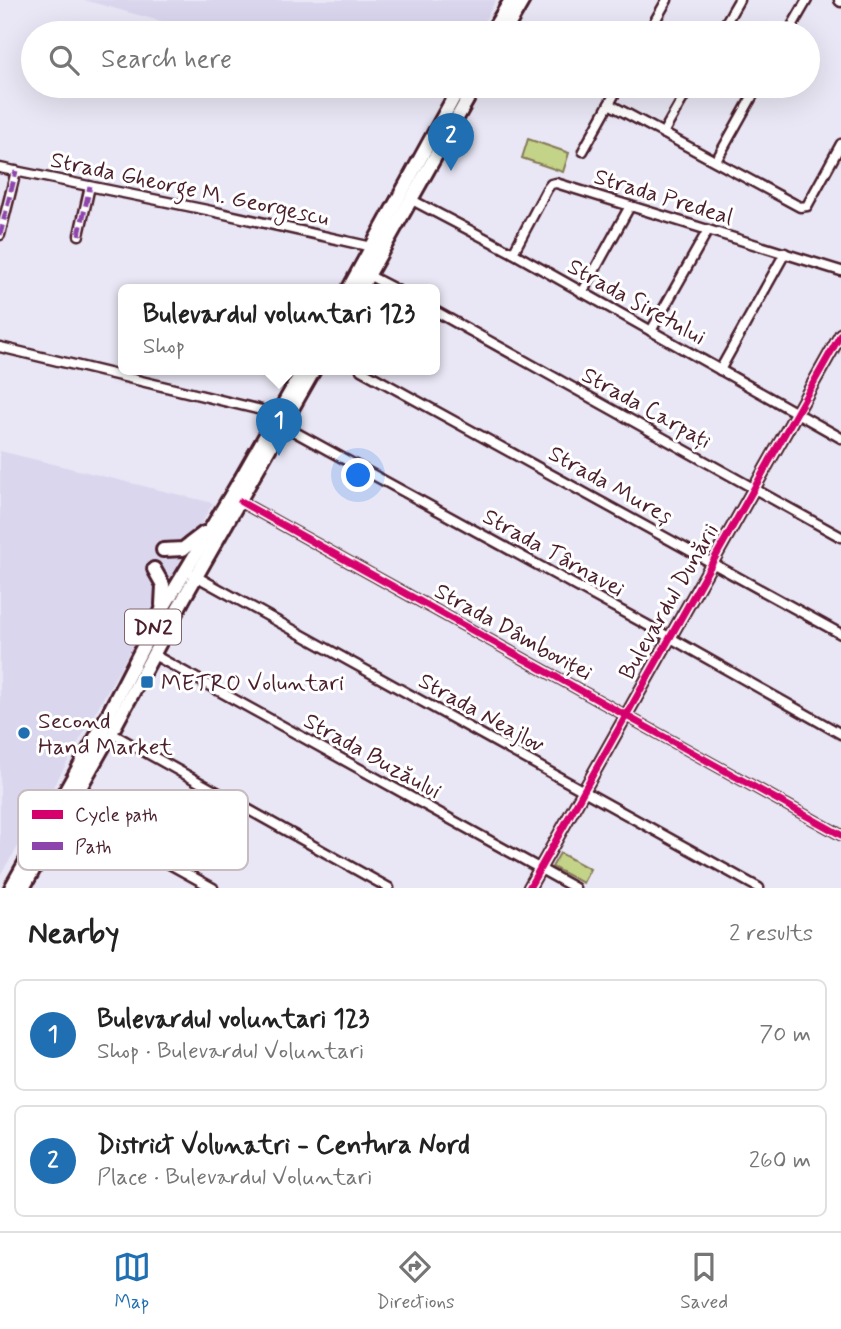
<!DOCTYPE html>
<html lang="en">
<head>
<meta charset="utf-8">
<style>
  :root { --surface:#fff; --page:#f6f6f6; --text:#222; --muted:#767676; --line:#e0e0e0; --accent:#1f6fb2 }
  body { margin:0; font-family:Mynerve,sans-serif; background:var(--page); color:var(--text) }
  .you { position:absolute; left:359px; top:476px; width:24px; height:24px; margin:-18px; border:5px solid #fff; border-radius:50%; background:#1a73e8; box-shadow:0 0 0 10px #1a73e833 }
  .badge { display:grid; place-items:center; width:46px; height:46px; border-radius:50%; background:var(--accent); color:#fff; font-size:23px; font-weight:700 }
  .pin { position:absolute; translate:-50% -58px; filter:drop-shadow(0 2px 4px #0008) }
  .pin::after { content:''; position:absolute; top:37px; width:24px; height:21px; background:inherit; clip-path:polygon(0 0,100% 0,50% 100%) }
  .popup { position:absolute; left:118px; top:284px; width:322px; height:91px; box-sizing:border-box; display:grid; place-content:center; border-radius:10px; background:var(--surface); filter:drop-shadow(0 2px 5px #0005); font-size:23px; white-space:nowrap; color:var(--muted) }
  .popup b { font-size:26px; color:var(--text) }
  .popup::after { content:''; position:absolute; left:50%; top:100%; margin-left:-14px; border:14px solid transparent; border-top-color:var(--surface) }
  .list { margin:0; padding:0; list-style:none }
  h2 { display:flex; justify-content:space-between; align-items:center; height:91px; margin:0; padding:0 28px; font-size:30px }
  h2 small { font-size:23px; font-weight:400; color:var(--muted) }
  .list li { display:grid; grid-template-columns:46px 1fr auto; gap:21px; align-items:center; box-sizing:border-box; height:112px; margin:0 14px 14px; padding:0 14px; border:2px solid var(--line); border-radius:10px }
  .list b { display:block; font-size:26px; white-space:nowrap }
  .list p { margin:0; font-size:23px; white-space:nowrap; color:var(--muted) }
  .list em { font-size:23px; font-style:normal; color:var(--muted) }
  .icon { flex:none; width:38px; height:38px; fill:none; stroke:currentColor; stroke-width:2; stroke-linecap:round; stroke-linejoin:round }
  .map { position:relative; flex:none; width:841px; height:888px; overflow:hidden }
  .search { position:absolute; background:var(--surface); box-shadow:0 7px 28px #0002; left:21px; right:21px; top:21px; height:77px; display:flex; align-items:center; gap:18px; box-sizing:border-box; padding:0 24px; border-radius:38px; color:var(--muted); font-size:26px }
  .sheet { height:343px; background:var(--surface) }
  nav { display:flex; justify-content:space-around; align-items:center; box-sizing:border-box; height:98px; border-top:2px solid var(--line); background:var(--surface); font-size:19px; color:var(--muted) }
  nav a { display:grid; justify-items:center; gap:4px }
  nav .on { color:var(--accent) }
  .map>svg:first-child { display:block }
  .built { fill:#dad6ee }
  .green { fill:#c3d387; stroke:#867959; stroke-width:2 }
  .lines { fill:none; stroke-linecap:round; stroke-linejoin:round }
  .minor-casing { stroke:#4a1f2b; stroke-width:13 }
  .tertiary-casing { stroke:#4a1f2b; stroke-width:15 }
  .trunk-casing { stroke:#4a1f2b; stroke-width:18 }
  .minor { stroke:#fff; stroke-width:8 }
  .tertiary { stroke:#fff; stroke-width:10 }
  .trunk { stroke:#fff; stroke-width:12 }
  .quiet { stroke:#8e44ad; stroke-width:5; stroke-dasharray:10 5; stroke-linecap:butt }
  .cycleway-casing { stroke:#fff; stroke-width:11 }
  .cycleway { stroke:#d6006c; stroke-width:7 }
  .poi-dot { fill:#1f6fb2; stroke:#fff; stroke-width:2.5 }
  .labels { text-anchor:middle; stroke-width:6; stroke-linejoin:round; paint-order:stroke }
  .shield { fill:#fff; stroke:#80626b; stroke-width:2 }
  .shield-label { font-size:21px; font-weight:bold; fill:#4a1f2b }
  .street-label { font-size:23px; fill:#4a1f2b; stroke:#fff }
  .poi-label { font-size:23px; fill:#4a1f2b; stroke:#fff; text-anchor:start }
  .key { fill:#fff; stroke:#c9bcbf; stroke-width:2 }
  .key-label { font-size:19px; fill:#4a1f2b }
</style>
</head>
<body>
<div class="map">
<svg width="841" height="888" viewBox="0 0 841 888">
  <rect width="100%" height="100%" fill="#e9e7f5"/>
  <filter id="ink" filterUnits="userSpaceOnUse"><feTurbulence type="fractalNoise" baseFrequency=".0143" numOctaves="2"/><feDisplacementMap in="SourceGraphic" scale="14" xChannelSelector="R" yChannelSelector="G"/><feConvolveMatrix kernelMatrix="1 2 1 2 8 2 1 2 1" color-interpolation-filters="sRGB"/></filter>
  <g filter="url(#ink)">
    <g class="built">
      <path d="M 84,0 L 496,0 L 478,33 L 203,33 Z"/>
      <path d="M 0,451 L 213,503 L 32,825 L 0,875 Z"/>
    </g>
    <g class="green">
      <path d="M 528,139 L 569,153 L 563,172 L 522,158 Z"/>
      <path d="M 560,853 L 590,869 L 583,883 L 552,867 Z"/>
    </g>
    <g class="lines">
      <defs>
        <g id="minor">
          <path d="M 648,33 L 667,0"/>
          <path d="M 720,33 L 739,0"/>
          <path d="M 788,33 L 807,0"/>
          <path d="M 609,104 L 800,207 L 807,206 L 841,144"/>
          <path d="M 663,133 L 690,86"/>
          <path d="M 583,151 L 619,86"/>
          <path d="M 716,161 L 758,86"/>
          <path d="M 0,168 L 207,210 L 372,247"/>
          <path d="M 412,200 L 513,253 L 841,438"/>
          <path d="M 0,235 L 16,171"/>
          <path d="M 79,235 L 90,186"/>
          <path d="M 513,253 L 547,189 L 551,184 L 556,183 L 841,271"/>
          <path d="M 368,275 L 397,290"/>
          <path d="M 582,293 L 630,206"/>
          <path d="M 435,311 L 841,537"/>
          <path d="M 651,331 L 708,230"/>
          <path d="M 0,347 L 278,414"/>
          <path d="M 361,370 L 841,634"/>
          <path d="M 720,370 L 785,253"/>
          <path d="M 284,426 L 669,637 L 841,734"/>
          <path d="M 241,502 L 841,835"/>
          <path d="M 192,574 L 759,888"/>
          <path d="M 154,655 L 575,888"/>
          <path d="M 111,733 L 389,888"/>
          <path d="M 68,808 L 213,888"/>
        </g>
        <g id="tertiary">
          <path d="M 840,0 L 841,1"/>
          <path d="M 529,888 L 841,334"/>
        </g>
        <g id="trunk">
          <path d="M 491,33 L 511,0"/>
          <path d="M 504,33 L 523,0"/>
          <path d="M 348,290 L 460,86"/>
          <path d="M 360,290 L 475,86"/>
          <path d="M 163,550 L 183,549 L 204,533"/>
          <path d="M 154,569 L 163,585 L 162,605"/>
          <path d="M 11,888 L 100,730 L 162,610 L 242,477 L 303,370"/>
          <path d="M 23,888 L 111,733 L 185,596 L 314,370"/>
        </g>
      </defs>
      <use href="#minor" class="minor-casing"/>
      <use href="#tertiary" class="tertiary-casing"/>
      <use href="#trunk" class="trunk-casing"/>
      <use href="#minor" class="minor"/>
      <use href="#tertiary" class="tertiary"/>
      <use href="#trunk" class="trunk"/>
      <g class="quiet">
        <path d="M 0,235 L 16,171"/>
        <path d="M 79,235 L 90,186"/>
      </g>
      <defs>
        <g id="cycleway">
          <path d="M 241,502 L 841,835"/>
          <path d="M 529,888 L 841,334"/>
        </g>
      </defs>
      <use href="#cycleway" class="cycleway-casing"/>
      <use href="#cycleway" class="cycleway"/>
    </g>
  </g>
  <g class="poi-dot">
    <rect x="140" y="675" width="14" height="14" rx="3.5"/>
    <circle cx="24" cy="733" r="7"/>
  </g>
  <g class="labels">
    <rect class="shield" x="125" y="609.5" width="56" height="35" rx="5"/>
    <g class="shield-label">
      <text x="153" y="634">DN2</text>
    </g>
    <g class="street-label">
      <text transform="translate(190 188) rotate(12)" y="8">Strada Gheorge M. Georgescu</text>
      <text transform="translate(664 196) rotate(17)" y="8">Strada Predeal</text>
      <text transform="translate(637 301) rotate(29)" y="8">Strada Siretului</text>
      <text transform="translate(647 407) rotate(29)" y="8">Strada Carpați</text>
      <text transform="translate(611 484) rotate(29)" y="8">Strada Mureș</text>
      <text transform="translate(554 552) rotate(29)" y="8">Strada Târnavei</text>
      <text transform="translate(668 601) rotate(-60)" y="8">Bulevardul Dunării</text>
      <text transform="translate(514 631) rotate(29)" y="8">Strada Dâmboviței</text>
      <text transform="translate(482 712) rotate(29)" y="8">Strada Neajlov</text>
      <text transform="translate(373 755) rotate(29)" y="8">Strada Buzăului</text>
    </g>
    <g class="poi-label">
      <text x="161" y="690">METRO Voluntari</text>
      <text x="38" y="728">Second<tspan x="38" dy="26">Hand Market</tspan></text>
    </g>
  </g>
  <rect x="18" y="790" width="230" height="80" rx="10" class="key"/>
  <rect x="32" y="810" width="31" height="9" fill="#d6006c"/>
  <rect x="32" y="842" width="31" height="8" fill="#8e44ad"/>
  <g class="key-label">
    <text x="75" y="821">Cycle path</text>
    <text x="75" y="853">Path</text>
  </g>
</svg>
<div class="you"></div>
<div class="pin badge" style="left:279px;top:456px">1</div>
<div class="popup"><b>Bulevardul voluntari 123</b>Shop</div>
<div class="pin badge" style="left:451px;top:171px">2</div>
<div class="search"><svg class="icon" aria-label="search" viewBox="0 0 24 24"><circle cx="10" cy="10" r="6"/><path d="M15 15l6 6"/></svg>Search here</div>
</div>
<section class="sheet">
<h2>Nearby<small>2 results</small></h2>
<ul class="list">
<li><span class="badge">1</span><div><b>Bulevardul voluntari 123</b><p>Shop · Bulevardul Voluntari</p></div><em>70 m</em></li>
<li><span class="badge">2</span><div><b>District Volunatri - Centura Nord</b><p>Place · Bulevardul Voluntari</p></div><em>260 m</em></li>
</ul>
</section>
<nav>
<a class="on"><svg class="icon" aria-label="map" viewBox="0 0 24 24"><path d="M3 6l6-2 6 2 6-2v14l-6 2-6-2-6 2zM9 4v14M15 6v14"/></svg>Map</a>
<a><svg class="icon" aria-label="directions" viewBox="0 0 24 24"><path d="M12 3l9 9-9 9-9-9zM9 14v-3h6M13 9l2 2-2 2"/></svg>Directions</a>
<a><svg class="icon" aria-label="saved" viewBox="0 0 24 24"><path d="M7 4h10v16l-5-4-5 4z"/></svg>Saved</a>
</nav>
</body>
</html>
